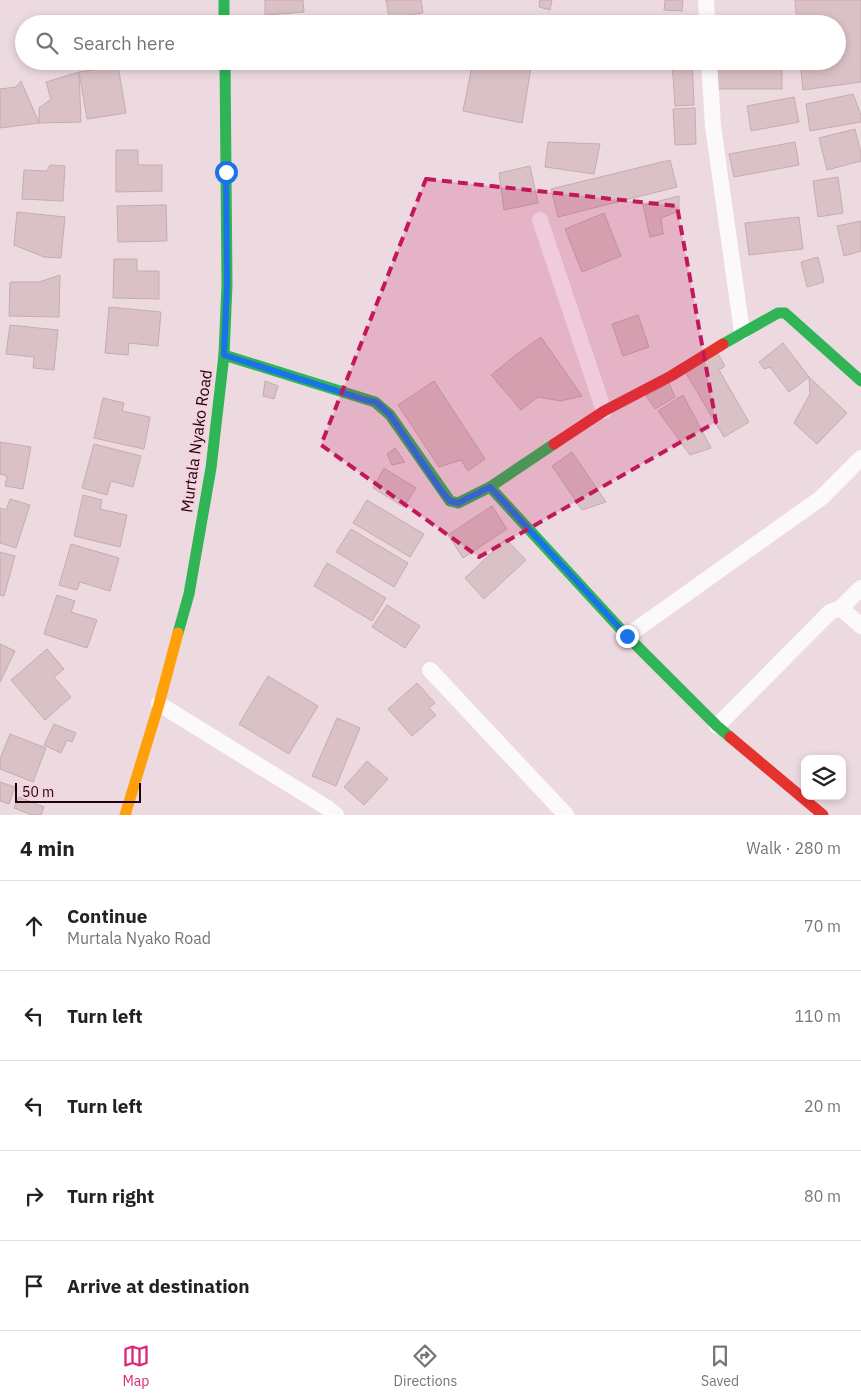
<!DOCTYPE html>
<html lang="en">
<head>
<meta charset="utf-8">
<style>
  :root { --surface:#fff; --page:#f2f2f2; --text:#222; --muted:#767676; --line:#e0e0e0; --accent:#db2777 }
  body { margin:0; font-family:"IBM Plex Sans",sans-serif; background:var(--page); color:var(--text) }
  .controls { position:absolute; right:15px; bottom:15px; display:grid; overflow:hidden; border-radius:10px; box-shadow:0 2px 8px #0003 }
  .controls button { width:45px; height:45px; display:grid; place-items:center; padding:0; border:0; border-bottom:1px solid var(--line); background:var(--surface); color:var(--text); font:25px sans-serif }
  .scale { position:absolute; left:15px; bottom:12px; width:126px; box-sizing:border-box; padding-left:5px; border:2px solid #1e030f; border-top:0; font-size:14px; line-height:18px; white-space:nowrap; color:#1e030f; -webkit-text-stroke:4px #f5d2df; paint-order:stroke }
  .stop { position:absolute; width:15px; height:15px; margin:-11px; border:4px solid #1a73e8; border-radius:50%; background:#fff }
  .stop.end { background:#1a73e8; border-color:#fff; box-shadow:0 1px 5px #0008 }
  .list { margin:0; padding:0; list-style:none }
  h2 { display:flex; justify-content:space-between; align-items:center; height:65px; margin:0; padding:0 20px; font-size:21px }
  h2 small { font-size:16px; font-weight:400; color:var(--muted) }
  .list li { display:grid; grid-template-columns:32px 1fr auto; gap:15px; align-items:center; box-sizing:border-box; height:90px; padding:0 20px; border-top:1px solid var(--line) }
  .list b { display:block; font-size:19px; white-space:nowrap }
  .list p { margin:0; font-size:16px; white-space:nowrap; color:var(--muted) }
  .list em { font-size:16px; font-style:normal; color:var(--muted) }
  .icon { flex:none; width:28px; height:28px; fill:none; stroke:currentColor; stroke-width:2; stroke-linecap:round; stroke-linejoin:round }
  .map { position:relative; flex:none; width:861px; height:815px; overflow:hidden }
  .search { position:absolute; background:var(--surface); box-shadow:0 2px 8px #0003; left:15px; right:15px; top:15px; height:55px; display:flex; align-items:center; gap:12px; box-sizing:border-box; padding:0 18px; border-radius:28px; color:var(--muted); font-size:19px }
  .sheet { height:515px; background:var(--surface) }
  nav { display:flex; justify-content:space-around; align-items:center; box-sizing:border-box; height:70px; border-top:1px solid var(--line); background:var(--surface); font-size:14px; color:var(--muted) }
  nav a { display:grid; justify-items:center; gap:2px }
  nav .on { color:var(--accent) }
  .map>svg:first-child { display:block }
  .building { fill:#dac1c5; stroke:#c5acb1 }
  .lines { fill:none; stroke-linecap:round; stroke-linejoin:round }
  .street { stroke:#fcf9fa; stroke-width:16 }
  .fast { stroke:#30b455; stroke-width:11 }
  .slow { stroke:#ff9f0a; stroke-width:11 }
  .jam { stroke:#e5322d; stroke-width:11 }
  .route { stroke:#1a73e8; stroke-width:6 }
  .marked { fill:#c2185b; fill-opacity:0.2; stroke:#c2185b; stroke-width:4; stroke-dasharray:10 6; stroke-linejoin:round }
  .labels { text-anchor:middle; stroke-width:4; stroke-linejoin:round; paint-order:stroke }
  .street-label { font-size:16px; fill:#1e030f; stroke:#f5d2df }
</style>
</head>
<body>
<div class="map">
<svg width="861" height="815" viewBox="0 0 861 815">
  <rect width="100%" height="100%" fill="#eddae1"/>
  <g class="building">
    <path d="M 265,0 L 303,0 L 304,12 L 265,15 Z"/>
    <path d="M 386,0 L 421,0 L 423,13 L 389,18 Z"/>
    <path d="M 540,0 L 552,0 L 550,10 L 539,7 Z"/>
    <path d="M 665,0 L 683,0 L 682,11 L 664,10 Z"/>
    <path d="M 795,0 L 861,0 L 861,82 L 803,90 L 800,61 L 837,61 L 837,24 L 797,24 Z"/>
    <path d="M 676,16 L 676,20 L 688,18 L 689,24 L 647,24 L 647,22 Z"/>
    <path d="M 473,61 L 532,61 L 522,123 L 463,111 Z"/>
    <path d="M 672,61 L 692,61 L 694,105 L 675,106 Z"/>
    <rect x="716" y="61" width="66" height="28"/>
    <path d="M 118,66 L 126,113 L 87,119 L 79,72 Z"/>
    <path d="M 79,72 L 81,122 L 39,123 L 39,108 L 51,99 L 46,82 Z"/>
    <path d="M 21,81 L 39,123 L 0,128 L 0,89 L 16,87 Z"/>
    <path d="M 853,94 L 861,115 L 861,122 L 810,131 L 806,104 Z"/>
    <path d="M 794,97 L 799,122 L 751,131 L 747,106 Z"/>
    <path d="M 695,108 L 696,144 L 675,145 L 673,109 Z"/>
    <path d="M 855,129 L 861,153 L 861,161 L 827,170 L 819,138 Z"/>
    <path d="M 548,142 L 600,144 L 594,174 L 545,167 Z"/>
    <path d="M 795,142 L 799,165 L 734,177 L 729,154 Z"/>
    <path d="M 116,150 L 138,150 L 138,165 L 162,165 L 162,191 L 116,192 Z"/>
    <path d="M 670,160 L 677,187 L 558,217 L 551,189 Z"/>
    <path d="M 50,165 L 65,166 L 63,201 L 22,199 L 24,170 L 47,171 Z"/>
    <path d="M 530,166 L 538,203 L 504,210 L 499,173 Z"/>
    <path d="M 838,177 L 843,213 L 818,217 L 813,181 Z"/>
    <path d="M 679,196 L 679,211 L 661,218 L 663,234 L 650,237 L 643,205 Z"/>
    <path d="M 166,205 L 167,241 L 118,242 L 117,206 Z"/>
    <path d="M 17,212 L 65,217 L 61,258 L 44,257 L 14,245 Z"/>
    <path d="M 604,213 L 621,256 L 582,272 L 565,229 Z"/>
    <path d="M 799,217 L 803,249 L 749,255 L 745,223 Z"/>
    <path d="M 861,221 L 861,251 L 844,256 L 837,226 Z"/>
    <path d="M 818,257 L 824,282 L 807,287 L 801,262 Z"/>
    <path d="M 114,259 L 137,259 L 137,271 L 159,271 L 159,299 L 113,298 Z"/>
    <path d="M 60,275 L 59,317 L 9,316 L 10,282 L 39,282 Z"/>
    <path d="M 109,307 L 161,312 L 158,346 L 129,343 L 128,355 L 105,353 Z"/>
    <path d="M 638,315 L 649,347 L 623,356 L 612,324 Z"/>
    <path d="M 10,325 L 58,330 L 54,370 L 33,368 L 34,357 L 6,354 Z"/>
    <path d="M 541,337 L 582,396 L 561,401 L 538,397 L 521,410 L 491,375 L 517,354 Z"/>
    <path d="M 783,343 L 809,377 L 789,392 L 770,367 L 764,369 L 759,362 Z"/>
    <path d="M 717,352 L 725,366 L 719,370 L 749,422 L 724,437 L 684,370 Z"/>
    <path d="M 809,377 L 847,413 L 817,444 L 794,423 L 810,394 Z"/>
    <path d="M 265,381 L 278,386 L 274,399 L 263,396 Z"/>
    <path d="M 434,381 L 485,459 L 468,471 L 461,460 L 439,467 L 398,405 Z"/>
    <path d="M 669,383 L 675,397 L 655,409 L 646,396 Z"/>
    <path d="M 683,395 L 711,448 L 690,455 L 658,411 Z"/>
    <path d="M 103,398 L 124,403 L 122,411 L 150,417 L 144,449 L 94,438 Z"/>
    <path d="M 0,442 L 31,447 L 23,489 L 5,486 L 7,476 L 0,474 Z"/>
    <path d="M 94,444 L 141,456 L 133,487 L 111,481 L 107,495 L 82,488 Z"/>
    <path d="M 395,448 L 405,462 L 392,465 L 387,454 Z"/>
    <path d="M 572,452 L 606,502 L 582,510 L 552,466 Z"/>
    <path d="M 384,468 L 416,488 L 404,507 L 373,488 Z"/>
    <path d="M 83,495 L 102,500 L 100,509 L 127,515 L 120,547 L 74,536 Z"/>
    <path d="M 10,499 L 30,505 L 16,548 L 0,543 L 0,508 L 6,510 Z"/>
    <path d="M 367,500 L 424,534 L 410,557 L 353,523 Z"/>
    <path d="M 492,506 L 507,529 L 463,558 L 448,535 Z"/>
    <path d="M 351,529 L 408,563 L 394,587 L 336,552 Z"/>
    <path d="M 506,539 L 526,560 L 484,599 L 465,578 Z"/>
    <path d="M 71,544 L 119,558 L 110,591 L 80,582 L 77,590 L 59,585 Z"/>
    <path d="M 0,552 L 15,556 L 4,596 L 0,595 Z"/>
    <path d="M 327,563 L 386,598 L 372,621 L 314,586 Z"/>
    <path d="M 57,595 L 75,601 L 71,612 L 97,620 L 87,648 L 44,634 Z"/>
    <path d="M 387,605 L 420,626 L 405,648 L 372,627 Z"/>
    <path d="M 0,644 L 15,651 L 0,682 Z"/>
    <path d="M 47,649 L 64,669 L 54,677 L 71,697 L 45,720 L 11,680 Z"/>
    <path d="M 268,676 L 318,706 L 289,754 L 239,724 Z"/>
    <path d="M 417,683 L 435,703 L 429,708 L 436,715 L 412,736 L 388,709 Z"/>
    <path d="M 337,718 L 360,728 L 336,786 L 312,776 Z"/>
    <path d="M 54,724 L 76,733 L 72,742 L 67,740 L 61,753 L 44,745 Z"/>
    <path d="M 10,734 L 46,748 L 33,782 L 0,769 L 0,759 Z"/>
    <path d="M 367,761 L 388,779 L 364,805 L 344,787 Z"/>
    <path d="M 0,782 L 15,787 L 9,804 L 0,801 Z"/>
    <path d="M 19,797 L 44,807 L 41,815 L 32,815 L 14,808 Z"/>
  </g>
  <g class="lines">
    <g class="street">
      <path d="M 706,0 L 707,24"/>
      <path d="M 709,61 L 713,126 L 742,332"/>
      <path d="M 540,220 L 604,411"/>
      <path d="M 841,608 L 861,626"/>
      <path d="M 627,636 L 821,498 L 861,458"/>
      <path d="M 430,670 L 566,815"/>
      <path d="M 159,704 L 326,807 L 336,815"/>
      <path d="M 717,726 L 830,612 L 841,608 L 861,588"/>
    </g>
    <g class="fast">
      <path d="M 224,0 L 224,24"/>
      <path d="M 723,344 L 778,313 L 785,313 L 861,381"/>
      <path d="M 224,355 L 375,402 L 390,415 L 450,501 L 458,503 L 490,487 L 554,444"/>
      <path d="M 490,487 L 627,636 L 717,726 L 730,737"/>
      <path d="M 178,633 L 189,594 L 211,468 L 224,355 L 227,285 L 225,61"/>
    </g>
    <path class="slow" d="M 125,815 L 159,704 L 178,633"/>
    <g class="jam">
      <path d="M 554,444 L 604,411 L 671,376 L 723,344"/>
      <path d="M 730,737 L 823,815"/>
    </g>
  </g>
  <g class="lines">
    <path class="route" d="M 226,172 L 227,285 L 224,355 L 366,400 L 376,402 L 390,415 L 443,493 L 450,501 L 458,503 L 490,487 L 627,636"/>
  </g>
  <path class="marked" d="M 426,179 L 677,206 L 716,422 L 479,557 L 321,445 Z"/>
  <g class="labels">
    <g class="street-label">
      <text transform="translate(196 441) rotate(-82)" y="6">Murtala Nyako Road</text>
    </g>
  </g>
</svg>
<div class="controls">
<button><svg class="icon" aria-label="layers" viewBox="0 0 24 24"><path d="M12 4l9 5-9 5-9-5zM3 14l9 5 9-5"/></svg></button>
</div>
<div class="scale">50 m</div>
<div class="stop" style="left:226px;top:172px"></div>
<div class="stop end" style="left:627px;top:636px"></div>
<div class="search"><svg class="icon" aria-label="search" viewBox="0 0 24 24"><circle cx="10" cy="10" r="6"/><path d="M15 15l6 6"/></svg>Search here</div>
</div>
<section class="sheet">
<h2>4 min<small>Walk · 280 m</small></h2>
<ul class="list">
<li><svg class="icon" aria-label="ahead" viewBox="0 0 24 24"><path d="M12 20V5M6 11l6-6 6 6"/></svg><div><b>Continue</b><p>Murtala Nyako Road</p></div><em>70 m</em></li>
<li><svg class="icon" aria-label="left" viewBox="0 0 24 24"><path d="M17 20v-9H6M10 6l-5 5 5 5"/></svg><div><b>Turn left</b></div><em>110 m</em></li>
<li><svg class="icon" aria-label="left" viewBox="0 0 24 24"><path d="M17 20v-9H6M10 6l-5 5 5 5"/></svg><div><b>Turn left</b></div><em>20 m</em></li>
<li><svg class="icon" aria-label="right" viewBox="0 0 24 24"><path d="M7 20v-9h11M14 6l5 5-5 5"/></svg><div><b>Turn right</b></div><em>80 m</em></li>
<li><svg class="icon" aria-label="arrive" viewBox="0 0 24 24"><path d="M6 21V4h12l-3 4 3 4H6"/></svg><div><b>Arrive at destination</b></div></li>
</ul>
</section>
<nav>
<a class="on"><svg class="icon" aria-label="map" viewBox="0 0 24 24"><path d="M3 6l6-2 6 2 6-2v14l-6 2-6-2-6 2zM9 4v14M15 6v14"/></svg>Map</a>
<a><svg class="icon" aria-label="directions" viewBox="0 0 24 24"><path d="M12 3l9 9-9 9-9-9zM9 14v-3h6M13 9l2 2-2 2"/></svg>Directions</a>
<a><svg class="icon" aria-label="saved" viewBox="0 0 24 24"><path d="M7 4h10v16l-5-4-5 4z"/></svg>Saved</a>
</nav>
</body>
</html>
